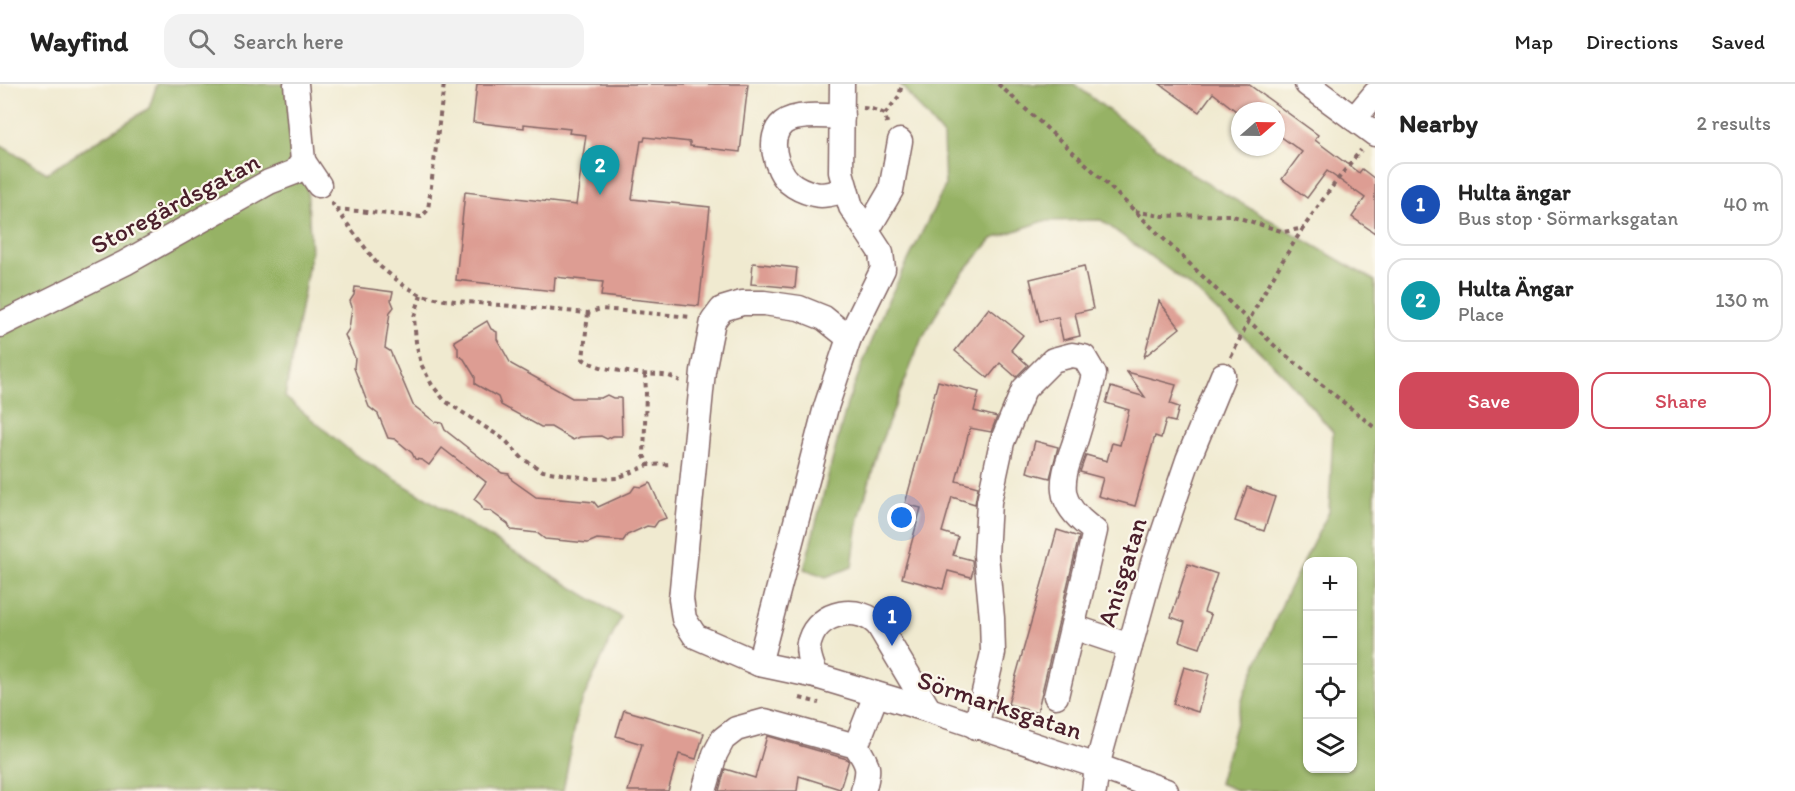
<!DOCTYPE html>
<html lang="en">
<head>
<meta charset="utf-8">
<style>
  :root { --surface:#fff; --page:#f2f2f2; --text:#222; --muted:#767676; --line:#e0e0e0; --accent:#d1495b }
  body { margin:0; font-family:Itim,sans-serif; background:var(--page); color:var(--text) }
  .controls { position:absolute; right:18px; bottom:18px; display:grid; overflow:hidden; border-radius:12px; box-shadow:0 2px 4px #0004 }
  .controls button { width:54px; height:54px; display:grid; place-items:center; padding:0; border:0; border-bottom:2px solid var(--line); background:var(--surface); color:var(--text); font:30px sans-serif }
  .compass { position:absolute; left:1231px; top:18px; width:54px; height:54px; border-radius:50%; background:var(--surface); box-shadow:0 2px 4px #0004; rotate:70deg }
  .you { position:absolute; left:902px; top:434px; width:21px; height:21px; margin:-15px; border:4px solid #fff; border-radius:50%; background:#1a73e8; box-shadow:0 0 0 9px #1a73e833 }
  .badge { display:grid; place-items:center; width:39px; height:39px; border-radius:50%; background:var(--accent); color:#fff; font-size:20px; font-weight:700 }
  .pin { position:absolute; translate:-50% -50px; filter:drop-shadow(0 2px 3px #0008) }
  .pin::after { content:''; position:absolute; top:32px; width:21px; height:18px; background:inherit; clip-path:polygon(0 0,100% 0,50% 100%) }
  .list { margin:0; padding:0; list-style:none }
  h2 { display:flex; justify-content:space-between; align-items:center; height:78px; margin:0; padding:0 24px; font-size:26px }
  h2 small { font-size:20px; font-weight:400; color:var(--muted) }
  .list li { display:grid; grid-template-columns:39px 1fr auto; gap:18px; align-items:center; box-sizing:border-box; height:84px; margin:0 12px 12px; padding:0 12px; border:2px solid var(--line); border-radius:18px }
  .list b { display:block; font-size:22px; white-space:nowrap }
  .list p { margin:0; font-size:20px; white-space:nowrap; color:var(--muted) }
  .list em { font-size:20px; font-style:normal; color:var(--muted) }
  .actions { display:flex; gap:12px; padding:18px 24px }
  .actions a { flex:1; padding:14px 0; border:2px solid var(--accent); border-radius:18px; text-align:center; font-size:21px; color:var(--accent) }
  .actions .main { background:var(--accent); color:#fff }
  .icon { flex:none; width:33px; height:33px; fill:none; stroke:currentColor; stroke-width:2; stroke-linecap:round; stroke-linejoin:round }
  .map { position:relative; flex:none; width:1375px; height:707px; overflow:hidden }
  header { display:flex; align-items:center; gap:36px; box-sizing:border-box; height:84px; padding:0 30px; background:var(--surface); border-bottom:2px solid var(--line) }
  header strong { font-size:28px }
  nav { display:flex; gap:33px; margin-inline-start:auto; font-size:21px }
  .search { width:420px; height:54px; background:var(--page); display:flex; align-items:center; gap:15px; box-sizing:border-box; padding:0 21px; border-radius:18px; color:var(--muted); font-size:22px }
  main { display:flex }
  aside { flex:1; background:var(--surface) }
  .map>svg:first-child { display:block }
  .forest { fill:#96b265; stroke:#706848; stroke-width:1.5; fill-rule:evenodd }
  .building { fill:#dd9d93 }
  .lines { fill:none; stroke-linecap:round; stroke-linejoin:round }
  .minor-casing { stroke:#846665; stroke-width:27 }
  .path { stroke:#846665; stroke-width:4; stroke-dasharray:4.5 4.5; stroke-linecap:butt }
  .minor { stroke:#fff; stroke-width:24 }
  .labels { text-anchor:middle; stroke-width:4.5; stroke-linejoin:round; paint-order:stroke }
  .street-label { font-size:26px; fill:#4a1f2b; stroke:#fbf7ec }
</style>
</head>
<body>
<header>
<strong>Wayfind</strong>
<div class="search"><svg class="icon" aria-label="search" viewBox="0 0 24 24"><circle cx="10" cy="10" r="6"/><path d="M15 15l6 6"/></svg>Search here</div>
<nav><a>Map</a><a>Directions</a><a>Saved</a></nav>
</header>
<main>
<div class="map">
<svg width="1375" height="707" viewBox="0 0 1375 707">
  <rect width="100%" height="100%" fill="#fbf7ec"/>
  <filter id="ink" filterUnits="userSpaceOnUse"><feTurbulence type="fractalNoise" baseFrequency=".0167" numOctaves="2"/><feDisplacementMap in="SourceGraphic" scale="12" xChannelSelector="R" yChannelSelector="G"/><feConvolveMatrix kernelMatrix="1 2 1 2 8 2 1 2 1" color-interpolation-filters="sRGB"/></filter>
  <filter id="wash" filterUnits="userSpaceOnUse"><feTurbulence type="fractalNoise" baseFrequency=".008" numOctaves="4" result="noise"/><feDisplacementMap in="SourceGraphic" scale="24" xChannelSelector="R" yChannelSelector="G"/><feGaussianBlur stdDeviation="1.35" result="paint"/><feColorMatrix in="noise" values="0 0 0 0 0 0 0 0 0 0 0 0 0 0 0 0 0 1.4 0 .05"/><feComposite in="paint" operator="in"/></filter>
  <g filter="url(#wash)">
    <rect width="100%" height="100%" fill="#f0ead0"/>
    <g class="forest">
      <path d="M 157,0 L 301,0 L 311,168 L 285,313 L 355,371 L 621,533 L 578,626 L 563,707 L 0,707 L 0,61 L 47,89 L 149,24 Z"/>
      <path d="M 900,0 L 1074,0 L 1196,93 L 1375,197 L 1375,707 L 1238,707 L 1219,699 L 1244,610 L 1286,511 L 1329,428 L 1333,348 L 1282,289 L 1192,203 L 1101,136 L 1044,137 L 992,155 L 955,198 L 921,256 L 879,363 L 858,438 L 852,483 L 826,493 L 804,485 L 847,320 L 884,225 L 945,102 L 943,52 ZM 1308,478 L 1352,478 L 1352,684 L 1308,684 Z"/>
    </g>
    <g id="blocks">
      <g class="building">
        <path d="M 477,0 L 748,0 L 740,68 L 690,62 L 690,58 L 645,53 L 644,57 L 641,57 L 632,115 L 710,123 L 699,222 L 601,212 L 603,198 L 555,193 L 554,207 L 456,196 L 465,108 L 576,121 L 586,51 L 569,49 L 570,45 L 524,40 L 524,44 L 473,38 Z"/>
        <path d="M 1160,0 L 1248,0 L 1318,51 L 1315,56 L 1359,89 L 1362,85 L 1375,95 L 1375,149 L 1352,133 L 1365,114 L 1327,87 L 1307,114 L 1282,95 L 1302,68 L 1276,49 L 1276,27 L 1236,27 L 1213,9 L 1199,28 Z"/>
        <path d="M 753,179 L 797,184 L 795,204 L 751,200 Z"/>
        <path d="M 1084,182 L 1093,225 L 1075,229 L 1080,252 L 1063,256 L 1058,233 L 1040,237 L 1030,195 Z"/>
        <path d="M 355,203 L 393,208 L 391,216 L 394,223 L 390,228 L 385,264 L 390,267 L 413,321 L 435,338 L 442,339 L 445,346 L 482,375 L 502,389 L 509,390 L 512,396 L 536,413 L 594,418 L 598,423 L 631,408 L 635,402 L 642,403 L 650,399 L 666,434 L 658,437 L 654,443 L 647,442 L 627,451 L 623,457 L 597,455 L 588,459 L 545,455 L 537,449 L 511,446 L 508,440 L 490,427 L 483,426 L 480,420 L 474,415 L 486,398 L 442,364 L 429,381 L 422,376 L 415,375 L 412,369 L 395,355 L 388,354 L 378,330 L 369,323 L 354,284 L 355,274 L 345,251 L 349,245 L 352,223 L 350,217 L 354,211 Z"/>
        <path d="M 1159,217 L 1180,244 L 1144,273 Z"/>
        <path d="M 989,224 L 1023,251 L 1011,266 L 1028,281 L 1016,293 L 1000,279 L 988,294 L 955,267 Z"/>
        <path d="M 487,237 L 491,245 L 497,248 L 497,255 L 511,280 L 572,314 L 601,314 L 607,311 L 613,314 L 621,314 L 622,352 L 613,352 L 607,355 L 601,352 L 580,353 L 573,356 L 551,343 L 541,343 L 501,321 L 498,313 L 475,300 L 475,293 L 464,275 L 458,271 L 458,264 L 454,257 Z"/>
        <path d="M 1127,288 L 1176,301 L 1170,320 L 1179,323 L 1175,338 L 1166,336 L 1161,354 L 1155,352 L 1135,422 L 1098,412 L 1103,394 L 1080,388 L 1086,371 L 1107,377 L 1112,359 L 1120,361 L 1129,326 L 1106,319 L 1111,303 L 1145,313 Z"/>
        <path d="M 938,297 L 979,308 L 974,327 L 997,333 L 991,348 L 970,344 L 956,397 L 978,403 L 975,420 L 952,413 L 942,448 L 958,453 L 953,471 L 972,476 L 973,487 L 971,493 L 948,487 L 943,505 L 902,494 L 921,424 L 905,420 Z"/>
        <path d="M 1035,357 L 1058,363 L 1050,394 L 1027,388 Z"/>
        <path d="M 1247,403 L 1275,413 L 1264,447 L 1235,437 Z"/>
        <path d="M 1057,446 L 1079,453 L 1037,629 L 1008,620 Z"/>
        <path d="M 1188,480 L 1217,490 L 1204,528 L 1211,531 L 1200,564 L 1179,557 L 1185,538 L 1171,533 Z"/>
        <path d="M 1184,583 L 1209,590 L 1198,628 L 1173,620 Z"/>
        <path d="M 624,626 L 704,649 L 696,675 L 679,670 L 668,707 L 628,707 L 642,660 L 616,652 Z"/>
        <path d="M 767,652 L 847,675 L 849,676 L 840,705 L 799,692 L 797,707 L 719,707 L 725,685 L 755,694 Z"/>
      </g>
    </g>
  </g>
  <g filter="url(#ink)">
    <use href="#blocks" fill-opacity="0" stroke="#846665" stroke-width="1.5"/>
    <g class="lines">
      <defs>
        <g id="minor">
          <path d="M 1307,0 L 1375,50"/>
          <path d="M 842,33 C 826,32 796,29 783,39 C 766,53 776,86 789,98 C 796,104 806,108 814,110 C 824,113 837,108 846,106"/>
          <path d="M 1354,35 L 1375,10"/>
          <path d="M 303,77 L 319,101"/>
          <path d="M 867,147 L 891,106 L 900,57"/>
          <path d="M 0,241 L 125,179 L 269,98 L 295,88 L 303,77 L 296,0"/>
          <path d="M 849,254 L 824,234 L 799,224 L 764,219 L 742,219 L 722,225 L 713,237 L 703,287 L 681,515 L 684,535 L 695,552 L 759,580 L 816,592 L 929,626 L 1097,682 L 1166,707"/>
          <path d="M 1073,543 L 1130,562"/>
          <path d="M 759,580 L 826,323 L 849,254 L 883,185 L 881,169 L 851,123 L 841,88 L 842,0"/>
          <path d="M 816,592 C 812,581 805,567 810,556 C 819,527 860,520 879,542 L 929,626"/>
          <path d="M 976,643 L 993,569 L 992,534 L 986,471 L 989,418 L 1002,358 L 1024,305 L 1053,276 L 1072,271 L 1084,273 L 1094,290 C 1089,313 1082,335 1075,358 C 1070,374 1062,390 1064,407 C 1066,424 1082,438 1095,447 L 1056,612"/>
          <path d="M 856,662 L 876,611"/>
          <path d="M 704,707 L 715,670 L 723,655 L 736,645 L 765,637 L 856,662 C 869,681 870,685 863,707"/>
          <path d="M 1094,707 L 1097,682 L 1153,479 L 1188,376 L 1223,291"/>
        </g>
      </defs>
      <use href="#minor" class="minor-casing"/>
      <g class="path">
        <path d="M 998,0 L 1085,79 L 1277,264 L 1375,344"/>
        <path d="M 863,24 L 872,25 L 885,30"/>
        <path d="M 887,39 L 885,30 L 899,12 L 902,0"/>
        <path d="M 331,118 L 378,181 L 403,201 L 421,211 L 445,216 L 588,229 L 601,225 L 692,233"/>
        <path d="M 336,125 L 421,133 L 428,126 L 444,0"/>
        <path d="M 1135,127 L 1160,132 L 1230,131 L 1284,148 L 1304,144"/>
        <path d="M 421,211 L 414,233 L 416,258 L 421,280 L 432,301 L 445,317 L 505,356 L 523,375 L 543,387 L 594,395 L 617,394 L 649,381 L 671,380"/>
        <path d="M 588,229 L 583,275 C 600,286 623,287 643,290 C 660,292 664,288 680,297"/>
        <path d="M 1231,273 C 1266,199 1309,129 1361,66"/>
        <path d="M 645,290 L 646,308 L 644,372 L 649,381"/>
        <path d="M 800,614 L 819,619"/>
      </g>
      <use href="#minor" class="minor"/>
    </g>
  </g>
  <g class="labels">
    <g class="street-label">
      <text transform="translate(175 119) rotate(-28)" y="9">Storegårdsgatan</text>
      <text transform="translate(1122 488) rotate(-73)" y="9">Anisgatan</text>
      <text transform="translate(1000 621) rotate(18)" y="9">Sörmarksgatan</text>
    </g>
  </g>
</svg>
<div class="controls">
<button>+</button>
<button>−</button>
<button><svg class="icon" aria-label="locate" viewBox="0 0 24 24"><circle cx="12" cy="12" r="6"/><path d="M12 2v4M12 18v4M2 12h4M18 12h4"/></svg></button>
<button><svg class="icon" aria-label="layers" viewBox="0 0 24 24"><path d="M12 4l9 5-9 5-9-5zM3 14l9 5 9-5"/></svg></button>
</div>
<svg class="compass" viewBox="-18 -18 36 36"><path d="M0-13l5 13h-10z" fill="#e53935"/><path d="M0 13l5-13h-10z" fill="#767676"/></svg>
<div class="you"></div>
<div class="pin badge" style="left:892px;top:562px;background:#1a4fb4">1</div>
<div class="pin badge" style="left:600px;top:111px;background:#0f9aa8">2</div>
</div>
<aside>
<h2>Nearby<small>2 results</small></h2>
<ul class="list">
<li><span class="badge" style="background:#1a4fb4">1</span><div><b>Hulta ängar</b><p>Bus stop · Sörmarksgatan</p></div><em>40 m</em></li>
<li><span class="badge" style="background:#0f9aa8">2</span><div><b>Hulta Ängar</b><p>Place</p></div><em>130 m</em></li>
</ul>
<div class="actions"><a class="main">Save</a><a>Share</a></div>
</aside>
</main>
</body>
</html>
